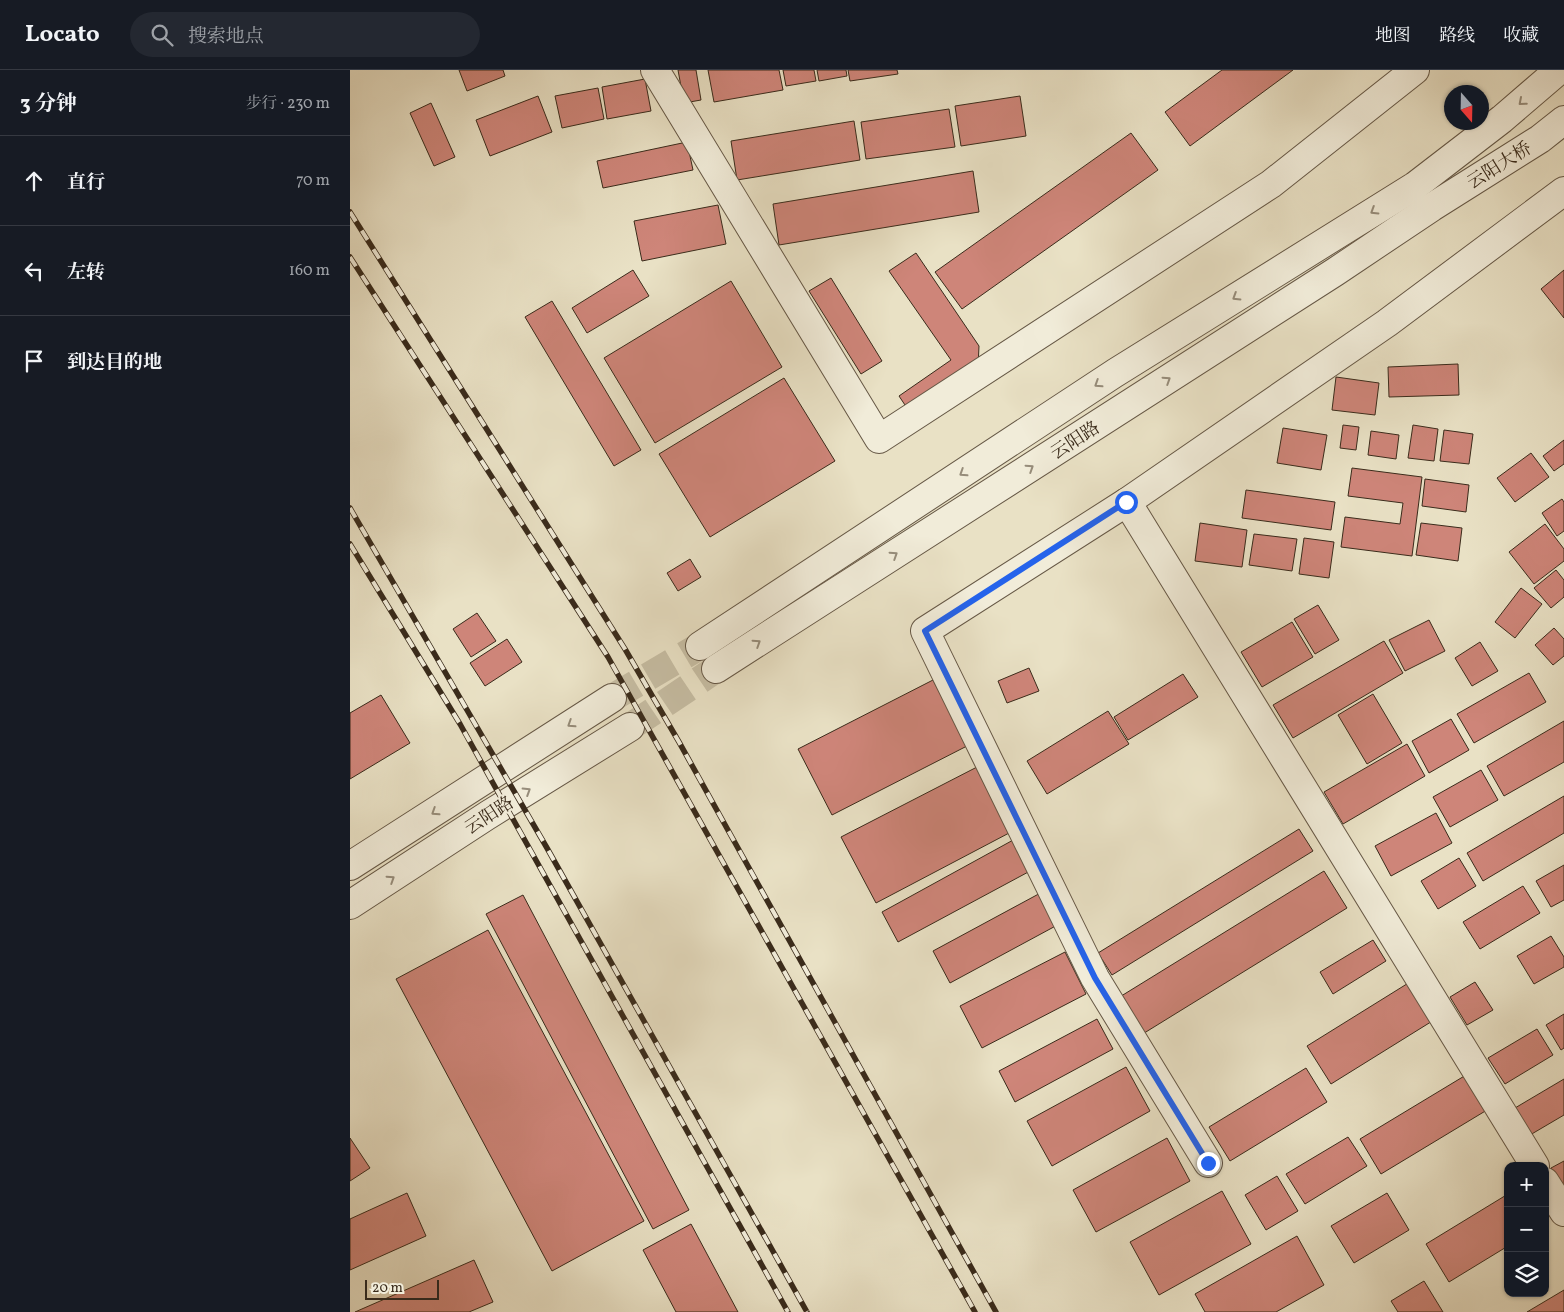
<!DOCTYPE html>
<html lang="zh">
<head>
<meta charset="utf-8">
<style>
  :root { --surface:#171b24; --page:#242831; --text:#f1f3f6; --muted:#9ea1a6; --line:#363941 }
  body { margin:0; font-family:Vollkorn,"Noto Serif SC",serif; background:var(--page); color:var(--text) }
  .controls { position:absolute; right:15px; bottom:15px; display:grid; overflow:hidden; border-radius:10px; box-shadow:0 1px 4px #0004 }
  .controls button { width:45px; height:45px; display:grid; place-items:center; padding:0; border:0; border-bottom:1px solid var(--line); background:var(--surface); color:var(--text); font:25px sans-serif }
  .compass { position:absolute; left:1094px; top:15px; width:45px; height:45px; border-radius:50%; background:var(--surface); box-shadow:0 1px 4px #0004; rotate:160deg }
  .scale { position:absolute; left:15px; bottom:12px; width:74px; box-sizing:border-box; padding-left:5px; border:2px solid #3a2b1b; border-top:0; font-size:14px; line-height:18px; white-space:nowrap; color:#3a2b1b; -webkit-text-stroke:4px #f1ecd9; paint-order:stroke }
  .stop { position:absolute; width:15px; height:15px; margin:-11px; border:4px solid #2563eb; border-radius:50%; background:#fff }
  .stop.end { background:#2563eb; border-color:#fff; box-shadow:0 1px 5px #0008 }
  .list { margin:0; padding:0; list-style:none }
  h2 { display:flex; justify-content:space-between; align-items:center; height:65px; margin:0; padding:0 20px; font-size:21px }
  h2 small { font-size:16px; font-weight:400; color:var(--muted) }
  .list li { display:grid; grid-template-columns:32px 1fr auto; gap:15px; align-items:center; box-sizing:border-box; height:90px; padding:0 20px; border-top:1px solid var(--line) }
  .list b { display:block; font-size:19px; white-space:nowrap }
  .list em { font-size:16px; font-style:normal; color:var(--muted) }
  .icon { flex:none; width:28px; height:28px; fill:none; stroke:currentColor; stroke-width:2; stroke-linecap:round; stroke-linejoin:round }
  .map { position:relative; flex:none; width:1214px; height:1242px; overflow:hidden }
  header { display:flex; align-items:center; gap:30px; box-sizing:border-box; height:70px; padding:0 25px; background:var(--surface); border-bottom:1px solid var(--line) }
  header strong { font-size:24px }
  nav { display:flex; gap:28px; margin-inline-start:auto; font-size:18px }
  .search { width:350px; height:45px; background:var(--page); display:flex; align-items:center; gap:12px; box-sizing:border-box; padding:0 18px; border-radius:28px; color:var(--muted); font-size:19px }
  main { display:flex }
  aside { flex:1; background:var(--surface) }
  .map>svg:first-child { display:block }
  .building { fill:#ce8579; stroke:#3a2b1b }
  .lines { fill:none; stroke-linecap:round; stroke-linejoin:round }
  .minor-tunnel { stroke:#c6bda3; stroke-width:28; stroke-dasharray:28 14; stroke-linecap:butt }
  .minor-casing { stroke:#665846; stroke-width:30 }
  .minor { stroke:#f1ecd9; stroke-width:28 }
  .rail-casing { stroke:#3a2b1b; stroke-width:5.5 }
  .rail { stroke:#f1ecd9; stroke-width:4; stroke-dasharray:11; stroke-linecap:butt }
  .oneway { stroke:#968c7a }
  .route { stroke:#2563eb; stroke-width:6 }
  .labels { text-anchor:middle; stroke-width:4; stroke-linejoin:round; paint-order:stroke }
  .street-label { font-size:18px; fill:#3a2b1b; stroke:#f1ecd9 }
</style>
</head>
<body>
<header>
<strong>Locato</strong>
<div class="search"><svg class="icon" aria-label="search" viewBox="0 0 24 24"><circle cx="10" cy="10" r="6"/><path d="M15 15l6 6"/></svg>搜索地点</div>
<nav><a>地图</a><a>路线</a><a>收藏</a></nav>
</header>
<main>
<aside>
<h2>3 分钟<small>步行 · 230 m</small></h2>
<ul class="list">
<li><svg class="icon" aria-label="ahead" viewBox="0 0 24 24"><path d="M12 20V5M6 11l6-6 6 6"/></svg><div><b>直行</b></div><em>70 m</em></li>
<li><svg class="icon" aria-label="left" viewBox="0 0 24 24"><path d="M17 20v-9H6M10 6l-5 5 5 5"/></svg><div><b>左转</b></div><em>160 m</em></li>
<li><svg class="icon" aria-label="arrive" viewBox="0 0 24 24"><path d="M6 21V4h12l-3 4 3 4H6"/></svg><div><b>到达目的地</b></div></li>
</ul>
</aside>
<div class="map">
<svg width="1214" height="1242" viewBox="0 0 1214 1242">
  <rect width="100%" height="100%" fill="#e9e1c5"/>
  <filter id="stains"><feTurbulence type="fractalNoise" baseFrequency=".004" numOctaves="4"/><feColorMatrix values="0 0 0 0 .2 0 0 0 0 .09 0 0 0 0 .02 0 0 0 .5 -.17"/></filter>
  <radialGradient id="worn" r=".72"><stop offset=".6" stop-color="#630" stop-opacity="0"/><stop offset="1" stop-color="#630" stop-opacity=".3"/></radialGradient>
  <g class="building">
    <path d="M 109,0 L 153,0 L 155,6 L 117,21 Z"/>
    <path d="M 328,0 L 346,0 L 351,30 L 334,33 Z"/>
    <path d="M 358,0 L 429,0 L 433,20 L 364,32 Z"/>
    <path d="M 433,0 L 464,0 L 466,11 L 436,16 Z"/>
    <path d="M 467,0 L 496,0 L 497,6 L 469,11 Z"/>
    <path d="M 498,0 L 547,0 L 548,4 L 500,11 Z"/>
    <path d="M 872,0 L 943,0 L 840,76 L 815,42 Z"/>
    <path d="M 295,9 L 301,41 L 257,49 L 252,17 Z"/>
    <path d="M 248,18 L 254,49 L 212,58 L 205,26 Z"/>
    <path d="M 188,26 L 202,62 L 140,86 L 126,50 Z"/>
    <path d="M 670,26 L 676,66 L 611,76 L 605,36 Z"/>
    <path d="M 81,33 L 105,87 L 84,96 L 60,43 Z"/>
    <path d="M 599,39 L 605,77 L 516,89 L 511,52 Z"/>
    <path d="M 504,51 L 510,90 L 387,110 L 381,71 Z"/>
    <path d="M 781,63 L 808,100 L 612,239 L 585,202 Z"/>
    <path d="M 337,72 L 343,100 L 253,118 L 247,91 Z"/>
    <path d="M 623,101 L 629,142 L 429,175 L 423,134 Z"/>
    <path d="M 368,135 L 376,174 L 292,191 L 284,151 Z"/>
    <path d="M 566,183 L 629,276 L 628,298 L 561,344 L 549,326 L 601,290 L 539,201 Z"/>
    <path d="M 283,200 L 299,226 L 237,263 L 222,238 Z"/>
    <path d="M 1214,200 L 1214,248 L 1191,219 Z"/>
    <path d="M 481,208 L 532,291 L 511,304 L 459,221 Z"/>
    <path d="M 381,211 L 432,297 L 305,373 L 254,288 Z"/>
    <path d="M 202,231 L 291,380 L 264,396 L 175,247 Z"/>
    <path d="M 1108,294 L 1109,325 L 1039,327 L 1038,297 Z"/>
    <path d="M 986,307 L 1029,313 L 1025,345 L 982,340 Z"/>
    <path d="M 434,308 L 485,391 L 360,467 L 309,384 Z"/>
    <path d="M 993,355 L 1009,357 L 1006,380 L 990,378 Z"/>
    <path d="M 1063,355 L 1088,359 L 1084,391 L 1058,388 Z"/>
    <path d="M 933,358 L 977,365 L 971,400 L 927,393 Z"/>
    <path d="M 1094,360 L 1123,364 L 1119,394 L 1090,391 Z"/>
    <path d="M 1021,361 L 1049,365 L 1046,389 L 1018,385 Z"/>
    <path d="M 1214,370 L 1214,394 L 1204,401 L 1193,386 Z"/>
    <path d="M 1181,383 L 1199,407 L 1165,432 L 1147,408 Z"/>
    <path d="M 1002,398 L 1072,407 L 1062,486 L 991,477 L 995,447 L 1050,454 L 1053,433 L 998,426 Z"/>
    <path d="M 1075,409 L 1119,415 L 1116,442 L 1072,436 Z"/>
    <path d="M 896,420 L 985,432 L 981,460 L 892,448 Z"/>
    <path d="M 1212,429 L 1214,432 L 1214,461 L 1207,466 L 1192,443 Z"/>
    <path d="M 850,453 L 897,460 L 892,497 L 845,491 Z"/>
    <path d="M 1071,453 L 1112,458 L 1108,491 L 1066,485 Z"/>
    <path d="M 1195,454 L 1214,479 L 1214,491 L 1184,514 L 1159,482 Z"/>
    <path d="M 904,464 L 947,469 L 942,501 L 899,495 Z"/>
    <path d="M 954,468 L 984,472 L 979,508 L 949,504 Z"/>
    <path d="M 340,489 L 351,507 L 328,521 L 317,503 Z"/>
    <path d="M 1206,500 L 1214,510 L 1214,527 L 1201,538 L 1184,518 Z"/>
    <path d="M 1171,518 L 1192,534 L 1165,568 L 1145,552 Z"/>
    <path d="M 968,535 L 989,570 L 965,584 L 944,549 Z"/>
    <path d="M 127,543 L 146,571 L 121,587 L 103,559 Z"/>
    <path d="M 1079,550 L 1095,581 L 1055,601 L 1039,570 Z"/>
    <path d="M 942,552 L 963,587 L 912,617 L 891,582 Z"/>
    <path d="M 1204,558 L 1214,569 L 1214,586 L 1203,595 L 1185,575 Z"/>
    <path d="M 157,569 L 172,592 L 135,616 L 120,593 Z"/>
    <path d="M 1034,571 L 1053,603 L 943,668 L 923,635 Z"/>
    <path d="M 1130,572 L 1148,601 L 1122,616 L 1105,588 Z"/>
    <path d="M 679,598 L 689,621 L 657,633 L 648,611 Z"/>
    <path d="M 1179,603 L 1196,632 L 1124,673 L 1107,644 Z"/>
    <path d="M 833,604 L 848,627 L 778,670 L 764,647 Z"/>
    <path d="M 583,610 L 617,676 L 482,745 L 448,679 Z"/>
    <path d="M 1023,624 L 1052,673 L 1017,694 L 988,645 Z"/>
    <path d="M 31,625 L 60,673 L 0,709 L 0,643 Z"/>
    <path d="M 758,641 L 779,674 L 697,724 L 677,691 Z"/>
    <path d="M 1101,649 L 1119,680 L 1079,703 L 1062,671 Z"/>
    <path d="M 1214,651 L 1214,692 L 1154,726 L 1137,696 Z"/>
    <path d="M 1057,674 L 1075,706 L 993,754 L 974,722 Z"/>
    <path d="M 627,697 L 661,762 L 526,833 L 491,767 Z"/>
    <path d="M 1131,700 L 1148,730 L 1100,757 L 1083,727 Z"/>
    <path d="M 1214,726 L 1214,763 L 1133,811 L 1117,783 Z"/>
    <path d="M 1086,743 L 1102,773 L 1041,806 L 1025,776 Z"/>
    <path d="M 949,759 L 963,781 L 762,905 L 748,883 Z"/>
    <path d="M 665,769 L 682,800 L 548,872 L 532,842 Z"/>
    <path d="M 1109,788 L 1126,816 L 1088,839 L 1071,811 Z"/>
    <path d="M 1214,795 L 1214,830 L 1201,837 L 1186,811 Z"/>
    <path d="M 974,801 L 997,838 L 791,965 L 768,928 Z"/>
    <path d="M 1173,816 L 1190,843 L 1130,879 L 1113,852 Z"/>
    <path d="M 696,820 L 713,852 L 600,913 L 583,881 Z"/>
    <path d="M 173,825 L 339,1140 L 303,1159 L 136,844 Z"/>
    <path d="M 138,860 L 294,1151 L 202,1201 L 46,909 Z"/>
    <path d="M 1201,866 L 1214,887 L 1214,897 L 1184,914 L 1167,886 Z"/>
    <path d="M 1023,870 L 1036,891 L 983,924 L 970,902 Z"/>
    <path d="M 715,882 L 736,924 L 632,978 L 610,936 Z"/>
    <path d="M 1060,912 L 1084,950 L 981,1014 L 957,976 Z"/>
    <path d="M 1125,912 L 1143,940 L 1117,955 L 1100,927 Z"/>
    <path d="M 1214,944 L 1214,978 L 1211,980 L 1196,955 Z"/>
    <path d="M 747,949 L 763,979 L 665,1032 L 649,1001 Z"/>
    <path d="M 1187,959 L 1203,985 L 1155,1014 L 1138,988 Z"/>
    <path d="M 776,997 L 800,1041 L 702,1096 L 677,1051 Z"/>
    <path d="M 956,998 L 977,1032 L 880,1091 L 859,1057 Z"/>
    <path d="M 1116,1005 L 1137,1040 L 1031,1104 L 1010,1069 Z"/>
    <path d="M 1214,1009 L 1214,1045 L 1180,1065 L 1165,1038 Z"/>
    <path d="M 998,1067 L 1017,1096 L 955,1134 L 936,1104 Z"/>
    <path d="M 0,1068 L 20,1098 L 0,1111 Z"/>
    <path d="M 817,1068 L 840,1111 L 746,1162 L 723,1120 Z"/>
    <path d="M 1214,1091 L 1214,1120 L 1201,1098 Z"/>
    <path d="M 927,1106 L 948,1141 L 916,1160 L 895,1125 Z"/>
    <path d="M 872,1121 L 901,1174 L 809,1225 L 780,1172 Z"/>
    <path d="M 57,1123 L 76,1166 L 0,1200 L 0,1149 Z"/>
    <path d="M 1037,1123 L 1059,1160 L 1004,1193 L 981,1156 Z"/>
    <path d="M 1158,1124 L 1158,1176 L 1099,1212 L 1076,1174 Z"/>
    <path d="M 341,1154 L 388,1242 L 326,1242 L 293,1180 Z"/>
    <path d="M 947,1166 L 974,1215 L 926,1242 L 855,1242 L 845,1224 Z"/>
    <path d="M 124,1190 L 143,1232 L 119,1242 L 5,1242 Z"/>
    <path d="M 1074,1211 L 1093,1242 L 1048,1242 L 1041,1231 Z"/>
    <path d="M 1214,1220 L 1214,1242 L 1177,1242 Z"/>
  </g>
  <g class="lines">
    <g class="minor-tunnel">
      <path d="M 262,628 L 350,576"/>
      <path d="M 280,657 L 366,599"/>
    </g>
    <defs>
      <g id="minor">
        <path d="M 305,0 L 529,369 L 921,114 L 1065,0"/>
        <path d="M 777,432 L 1185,1096"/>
        <path d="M 350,576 L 765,303 L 1065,116 L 1152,49 L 1209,0"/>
        <path d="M 366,599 L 985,202 L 1082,137 L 1190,69 L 1214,50"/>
        <path d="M 0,796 L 262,628"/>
        <path d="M 0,835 L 138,745 L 280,657"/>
        <path d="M 858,1093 L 745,908 L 575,561 L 777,432 L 1037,253 L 1214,121"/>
        <path d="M 1195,1112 L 1214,1142"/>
      </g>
    </defs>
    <use href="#minor" class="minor-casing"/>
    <use href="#minor" class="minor"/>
    <defs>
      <g id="rail">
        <path d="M 0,142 L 275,579 L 329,672 L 646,1242"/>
        <path d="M 0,187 L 258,587 L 625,1242"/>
        <path d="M 0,438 L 197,778 L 457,1242"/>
        <path d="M 0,474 L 110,654 L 438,1242"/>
      </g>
    </defs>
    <use href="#rail" class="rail-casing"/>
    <use href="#rail" class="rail"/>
  </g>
  <defs><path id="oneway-chevron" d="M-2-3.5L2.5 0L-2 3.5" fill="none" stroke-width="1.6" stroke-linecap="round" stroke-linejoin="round" transform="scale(1.25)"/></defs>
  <g class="oneway">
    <use href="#oneway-chevron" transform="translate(1172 32) rotate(139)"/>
    <use href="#oneway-chevron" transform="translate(1024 141) rotate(148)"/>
    <use href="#oneway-chevron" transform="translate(886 227) rotate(148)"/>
    <use href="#oneway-chevron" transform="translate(817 310) rotate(-33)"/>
    <use href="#oneway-chevron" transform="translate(748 314) rotate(147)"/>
    <use href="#oneway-chevron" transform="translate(680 398) rotate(-33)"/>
    <use href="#oneway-chevron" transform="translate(613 403) rotate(147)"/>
    <use href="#oneway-chevron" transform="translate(544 485) rotate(-33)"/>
    <use href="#oneway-chevron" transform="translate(407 573) rotate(-33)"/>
    <use href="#oneway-chevron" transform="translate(221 654) rotate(147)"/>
    <use href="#oneway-chevron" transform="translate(177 721) rotate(-32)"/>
    <use href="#oneway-chevron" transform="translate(85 742) rotate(147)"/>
    <use href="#oneway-chevron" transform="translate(41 809) rotate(-33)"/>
  </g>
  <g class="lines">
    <path class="route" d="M 776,432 L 575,561 L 745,908 L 858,1093"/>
  </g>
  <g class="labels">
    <g class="street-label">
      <text transform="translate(1149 95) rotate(-32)" y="6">云阳大桥</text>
      <text transform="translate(725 370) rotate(-33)" y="6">云阳路</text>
      <text transform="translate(139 745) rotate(-33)" y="6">云阳路</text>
    </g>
  </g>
  <rect width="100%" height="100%" filter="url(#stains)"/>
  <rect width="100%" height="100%" fill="url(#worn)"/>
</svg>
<div class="controls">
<button>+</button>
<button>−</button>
<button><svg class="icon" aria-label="layers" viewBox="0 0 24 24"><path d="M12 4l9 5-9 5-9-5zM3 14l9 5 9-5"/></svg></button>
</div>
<svg class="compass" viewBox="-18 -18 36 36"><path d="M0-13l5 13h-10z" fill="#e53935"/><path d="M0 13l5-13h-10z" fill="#9ea1a6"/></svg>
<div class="scale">20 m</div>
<div class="stop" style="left:776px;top:432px"></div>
<div class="stop end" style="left:858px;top:1093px"></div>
</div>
</main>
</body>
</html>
